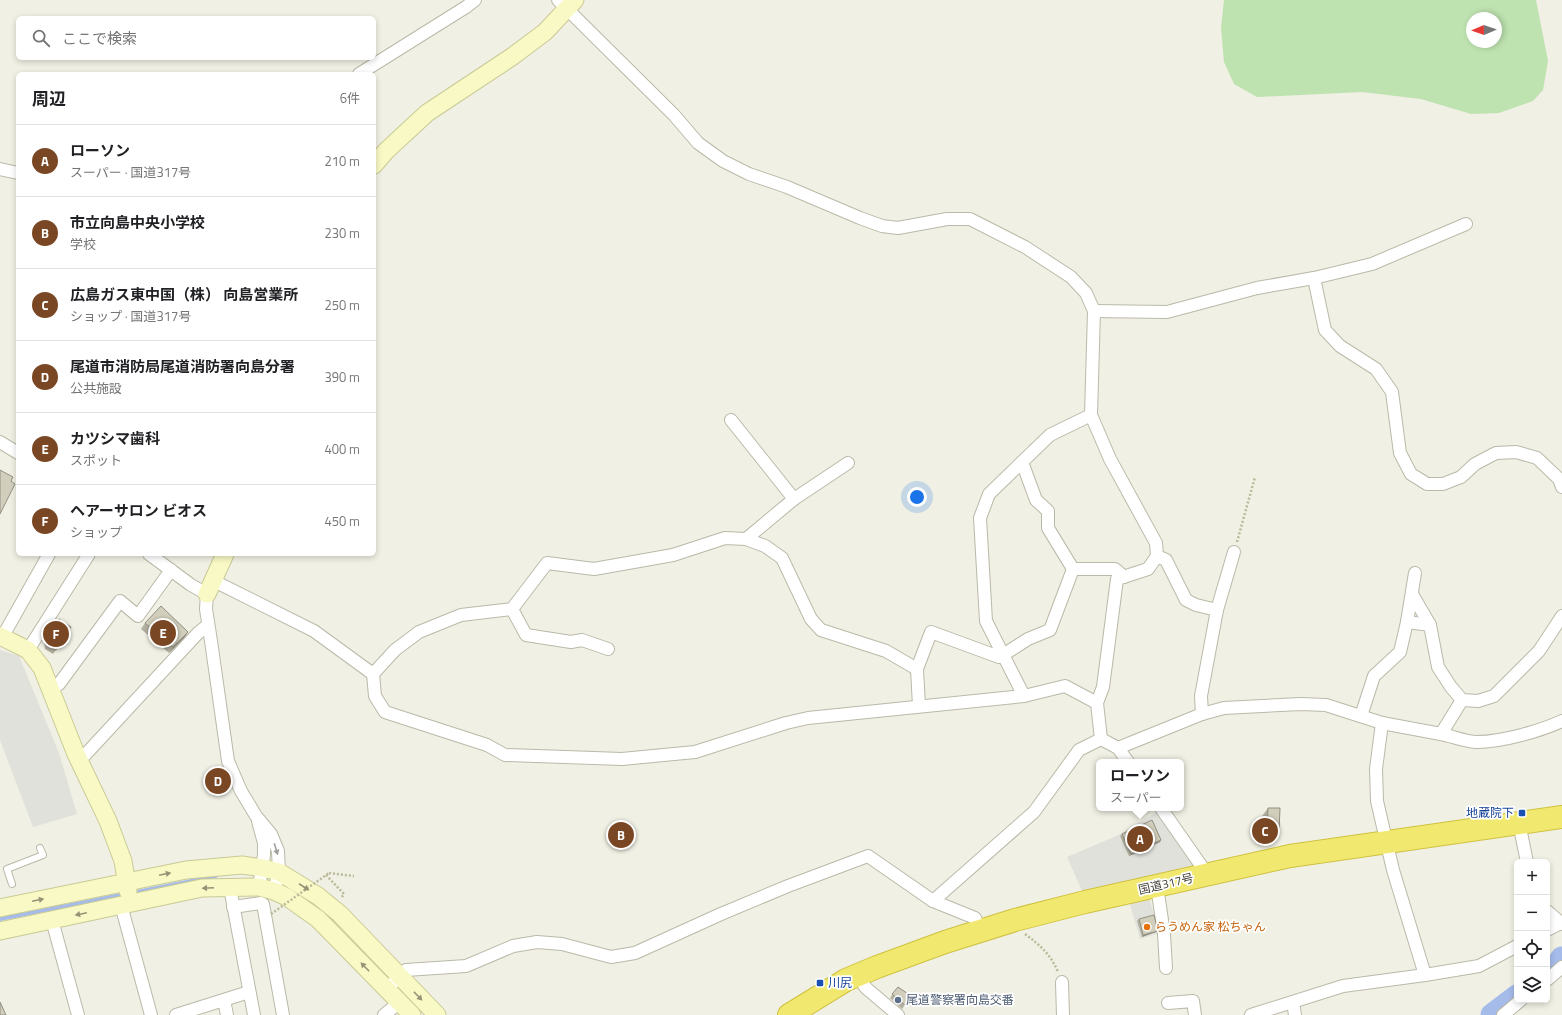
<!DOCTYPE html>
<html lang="ja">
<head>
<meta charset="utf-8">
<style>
  :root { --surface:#fff; --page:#f6f6f6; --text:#202124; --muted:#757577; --line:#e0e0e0; --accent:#7a4724 }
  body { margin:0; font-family:"Titillium Web","Noto Sans JP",sans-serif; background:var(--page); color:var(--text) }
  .controls { position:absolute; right:12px; bottom:12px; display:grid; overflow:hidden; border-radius:6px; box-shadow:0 2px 6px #0003 }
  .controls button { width:36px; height:36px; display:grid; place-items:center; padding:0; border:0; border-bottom:1px solid var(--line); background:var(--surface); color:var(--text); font:20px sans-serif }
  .compass { position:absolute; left:1466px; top:12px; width:36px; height:36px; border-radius:50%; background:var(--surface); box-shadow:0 2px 6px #0003; rotate:268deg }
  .you { position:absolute; left:917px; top:497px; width:14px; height:14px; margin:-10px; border:3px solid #fff; border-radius:50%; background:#1a73e8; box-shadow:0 0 0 6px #1a73e833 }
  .badge { display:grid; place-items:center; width:26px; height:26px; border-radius:50%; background:var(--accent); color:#fff; font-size:13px; font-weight:700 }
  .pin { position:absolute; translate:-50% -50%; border:2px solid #fff; box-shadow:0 1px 4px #0006 }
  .popup { position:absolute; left:1096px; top:759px; width:88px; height:52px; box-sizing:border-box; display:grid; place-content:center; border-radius:6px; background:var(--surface); filter:drop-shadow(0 1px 3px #0005); font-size:13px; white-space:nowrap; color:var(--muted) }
  .popup b { font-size:15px; color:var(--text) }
  .popup::after { content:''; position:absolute; left:50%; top:100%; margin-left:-8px; border:8px solid transparent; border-top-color:var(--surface) }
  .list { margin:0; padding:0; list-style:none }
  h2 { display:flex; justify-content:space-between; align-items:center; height:52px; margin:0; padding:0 16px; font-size:17px }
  h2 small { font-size:13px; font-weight:400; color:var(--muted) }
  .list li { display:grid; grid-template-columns:26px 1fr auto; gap:12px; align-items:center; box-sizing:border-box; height:72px; padding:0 16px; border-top:1px solid var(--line) }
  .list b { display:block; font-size:15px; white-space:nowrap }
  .list p { margin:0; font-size:13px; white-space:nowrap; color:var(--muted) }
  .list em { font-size:13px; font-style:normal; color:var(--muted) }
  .icon { flex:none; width:22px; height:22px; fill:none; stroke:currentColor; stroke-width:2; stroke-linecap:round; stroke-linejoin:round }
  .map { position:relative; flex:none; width:1562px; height:1015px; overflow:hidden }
  .search { position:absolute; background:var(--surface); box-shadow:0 2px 6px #0003; left:16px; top:16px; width:360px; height:44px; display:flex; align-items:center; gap:10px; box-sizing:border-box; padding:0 14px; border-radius:6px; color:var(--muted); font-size:15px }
  .panel { position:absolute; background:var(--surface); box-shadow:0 2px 6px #0003; left:16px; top:72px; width:360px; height:484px; border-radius:6px }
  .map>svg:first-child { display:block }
  .green { fill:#bee2b0; fill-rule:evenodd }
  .parking { fill:#e1e1dc; fill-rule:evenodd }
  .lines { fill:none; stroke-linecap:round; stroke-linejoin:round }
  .stream { stroke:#a5bbe9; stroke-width:4 }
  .river { stroke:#a5bbe9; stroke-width:23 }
  .lane-casing { stroke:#bbb9a8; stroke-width:8 }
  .street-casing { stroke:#bbb9a8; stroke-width:14 }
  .secondary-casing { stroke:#c9ca95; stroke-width:19 }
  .highway-casing { stroke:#cfc140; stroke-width:24 }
  .path { stroke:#bbb99a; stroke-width:2.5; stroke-dasharray:2 2; stroke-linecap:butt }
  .lane { stroke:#fff; stroke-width:6 }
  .street { stroke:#fff; stroke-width:12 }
  .secondary { stroke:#f8f9c5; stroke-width:17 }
  .highway { stroke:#f1e96f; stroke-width:22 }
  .path-bridge { stroke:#bbb99a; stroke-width:2.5; stroke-dasharray:2 2; stroke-linecap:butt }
  .wall { fill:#b4b1a1 }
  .shaded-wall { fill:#929083 }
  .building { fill:#d1cebb; stroke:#929083 }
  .oneway { fill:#a0a09a }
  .oneway2 { fill:#949376 }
  .transit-dot { fill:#1a4fb4; stroke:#fff; stroke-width:1.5 }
  .food-dot { fill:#e8710a; stroke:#fff; stroke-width:1.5 }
  .service-dot { fill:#5c6f8a; stroke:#fff; stroke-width:1.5 }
  .labels { text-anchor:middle; stroke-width:3.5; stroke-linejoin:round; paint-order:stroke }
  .transit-label { font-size:12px; fill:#164399; stroke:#fff; text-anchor:end }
  .street-label { font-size:12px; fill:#424035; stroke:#fff }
  .food-label { font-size:12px; fill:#c56008; stroke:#fff; text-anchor:start }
  .service-label { font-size:12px; fill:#4e5e75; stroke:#fff; text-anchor:start }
</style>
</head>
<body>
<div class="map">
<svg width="1562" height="1015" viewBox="0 0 1562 1015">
  <rect width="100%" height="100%" fill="#f0f0e4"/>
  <path class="green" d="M 1224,0 L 1536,0 L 1548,61 L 1543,90 L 1533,101 L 1499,113 L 1471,114 L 1421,99 L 1362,92 L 1257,97 L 1234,84 L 1224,62 L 1221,28 ZM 1472,18 L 1496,18 L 1496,42 L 1472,42 Z"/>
  <g class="parking">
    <path d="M 0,650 L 19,656 L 59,753 L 77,814 L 33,827 L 0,740 Z"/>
    <path d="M 1157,812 L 1196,865 L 1083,893 L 1067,857 L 1116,836 Z"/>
    <path d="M 1149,898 L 1160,933 L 1140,939 L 1130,904 ZM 1153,917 L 1157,932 L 1142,937 Z"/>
  </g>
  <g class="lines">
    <g class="stream">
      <path d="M 132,893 L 216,876"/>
      <path d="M 0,919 L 126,894"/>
    </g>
    <g class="river">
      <path d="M 1547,973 L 1556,966 L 1562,958"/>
      <path d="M 1492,1015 L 1517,996"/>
    </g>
    <defs>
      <path id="lane" d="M 12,884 L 7,869 L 43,855 L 40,848"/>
      <g id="street">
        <path d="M 558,0 L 674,115 L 698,143 L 723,161 L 749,174 L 787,187 L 860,218 L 882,226 L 898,228 L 947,219 L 970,219 L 1025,247 L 1071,277 L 1086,293 L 1094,311 L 1091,415 L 1110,459 L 1156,543 L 1157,556 L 1148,569 L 1117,579 L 1103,687 L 1097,703 L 1101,739"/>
        <path d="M 359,74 L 466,7 L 475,0"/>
        <path d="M 0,169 L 18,173"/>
        <path d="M 1314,278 L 1325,330 L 1340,346 L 1376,369 L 1392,392 L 1400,453 L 1411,474 L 1427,484 L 1443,484 L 1461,477 L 1475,464 L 1496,453 L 1516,452 L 1537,458 L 1559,479 L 1562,487"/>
        <path d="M 1094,311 L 1167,312 L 1257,288 L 1314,278 L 1372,264 L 1466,224"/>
        <path d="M 731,420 L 794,499 L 746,539"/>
        <path d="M 0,442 L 18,453"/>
        <path d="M 1022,462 L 1036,500 L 1048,511 L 1048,528 L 1073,569"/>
        <path d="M 794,499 L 848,463"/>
        <path d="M 149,554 L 191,585 L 207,594 L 206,609 L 211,641 L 228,761 L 241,791 L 256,816 L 271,834 L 278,851 L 279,872 L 274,891"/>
        <path d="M 1157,556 L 1166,560 L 1186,600 L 1196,605 L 1217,610"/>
        <path d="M 212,580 L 314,631 L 373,674 L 375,696 L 385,712 L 487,745 L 505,755 L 622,759 L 695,752 L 786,723 L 808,718 L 1024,696 L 1065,686 L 1097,703"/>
        <path d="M 1412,594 L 1430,625"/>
        <path d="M 512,609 L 526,635 L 571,642 L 582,640 L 608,649"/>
        <path d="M 1407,622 L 1415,573"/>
        <path d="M 3,636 L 49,554"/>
        <path d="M 28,650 L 89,554"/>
        <path d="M 373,674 L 395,650 L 419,632 L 461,615 L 512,609 L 547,563 L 594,569 L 673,555 L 725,538 L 746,539 L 765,546 L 782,558 L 811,619 L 821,630 L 886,651 L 917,669"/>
        <path d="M 50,690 L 59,684 L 120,601 L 138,616 L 171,570"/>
        <path d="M 1024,696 L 986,621 L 980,518 L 989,494 L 1050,435 L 1091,415"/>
        <path d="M 919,706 L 917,669 L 931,632 L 999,657 L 1003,655 L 1028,639 L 1050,630 L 1073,569 L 1115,569 L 1124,577"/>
        <path d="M 1202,714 L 1201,696 L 1217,610 L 1234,552"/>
        <path d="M 1361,716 L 1374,676 L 1400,652 L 1407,622 L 1430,625 L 1438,667 L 1451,687 L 1462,700 L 1478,701 L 1494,696 L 1539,651 L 1562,616"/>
        <path d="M 1382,723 L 1376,769 L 1377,801 L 1393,870 L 1425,975"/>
        <path d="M 1441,734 C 1452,736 1466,742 1477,742 C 1502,742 1540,731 1562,721"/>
        <path d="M 1118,748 L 1202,714 L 1224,708 L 1301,704 L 1326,705 L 1382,723 L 1441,734 L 1462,700"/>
        <path d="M 76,754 L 85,755 L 198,633 L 208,625"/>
        <path d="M 1161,808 L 1207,874"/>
        <path d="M 258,821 L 264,843 L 264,855 L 259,887"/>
        <path d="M 1519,823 L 1527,862"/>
        <path d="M 1157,886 L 1164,934 L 1166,968"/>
        <path d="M 230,888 L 254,1015"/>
        <path d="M 933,901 L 1034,812 L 1079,750 L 1101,739 L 1118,748 L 1128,762"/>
        <path d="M 121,905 L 151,1015"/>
        <path d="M 233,907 L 261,903 L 263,904 L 283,1015"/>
        <path d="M 1547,911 L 1562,924"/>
        <path d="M 52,920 L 78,1015"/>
        <path d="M 1547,930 L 1561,923"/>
        <path d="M 857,975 L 866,988 L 898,1015"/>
        <path d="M 1547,980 L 1562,967"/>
        <path d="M 1062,982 L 1063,1015"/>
        <path d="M 387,989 L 406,970 L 466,966 L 513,946 L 537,942 L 562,944 L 611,957 L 635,953 L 721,914 L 788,886 L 868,856 L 933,901 L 975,918 L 980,931"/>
        <path d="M 224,1000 L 227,1015"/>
        <path d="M 1293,1002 L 1295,1015"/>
        <path d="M 1168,1003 L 1193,1001 L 1195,1015"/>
        <path d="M 176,1015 L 249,992"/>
        <path d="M 384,1015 L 400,1002"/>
        <path d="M 1251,1015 L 1343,986 L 1425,975 L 1479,966 L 1517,946"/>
        <path d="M 1503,1015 L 1521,1000"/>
      </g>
      <g id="secondary">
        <path d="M 374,165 L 386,151 L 427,113 L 513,56 L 545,32 L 575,0"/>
        <path d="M 207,594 L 225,554"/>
        <path d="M 0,636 L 28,650 L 42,668 L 76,754 L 108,821 L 123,861 L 128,891"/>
        <path d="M 0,908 L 186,870 L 242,865 L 263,868 L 279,872 L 318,896 L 340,914 L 437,1015"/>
        <path d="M 0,931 L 202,888 L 259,887 L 274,891 L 287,897 L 318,919 L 412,1015"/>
      </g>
      <path id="highway" d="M 789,1015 L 846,980 L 877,967 L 945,942 L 1015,920 L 1085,902 L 1290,856 L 1562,817"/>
    </defs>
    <use href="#lane" class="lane-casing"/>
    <use href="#street" class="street-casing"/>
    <use href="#secondary" class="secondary-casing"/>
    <use href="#highway" class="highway-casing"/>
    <g class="path">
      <path d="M 1237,542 L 1255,477"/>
      <path d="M 329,873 L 354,876"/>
      <path d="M 326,875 L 344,894 L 342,897"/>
      <path d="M 1025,934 C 1040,945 1051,955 1058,972"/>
    </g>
    <use href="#lane" class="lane"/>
    <use href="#street" class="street"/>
    <use href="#secondary" class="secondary"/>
    <use href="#highway" class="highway"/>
    <path class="path-bridge" d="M 271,914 L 329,873"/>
  </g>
  <g class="wall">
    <path d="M 56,620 L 71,627 L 53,654 L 45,649 L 44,639 Z"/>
    <path d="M 145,623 L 188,632 L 184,638 L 169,653 L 141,629 Z"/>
    <path d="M 1268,808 L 1271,844 L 1259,844 L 1260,819 Z"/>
    <path d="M 1122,834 L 1161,840 L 1160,842 L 1129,856 L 1120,836 Z"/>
    <path d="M 1139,919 L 1158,931 L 1156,932 L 1142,937 L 1137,921 Z"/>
    <path d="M 898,987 L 911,996 L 902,1009 L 890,998 Z"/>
  </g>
  <g class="shaded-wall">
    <path d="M 188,632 L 184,638 L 169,653 L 173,647 Z"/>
    <path d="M 1267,832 L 1279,833 L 1271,844 L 1259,844 Z"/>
    <path d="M 1161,840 L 1160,842 L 1129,856 L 1131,854 Z"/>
    <path d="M 1158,931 L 1156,932 L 1142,937 L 1143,935 Z"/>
  </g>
  <g class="building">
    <path d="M 0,470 L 13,477 L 11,481 L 15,484 L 0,514 Z"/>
    <path d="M 161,606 L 188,632 L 173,647 L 145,623 Z"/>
    <path d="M 59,619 L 71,627 L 56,650 L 48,645 L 46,635 L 56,620 L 58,621 Z"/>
    <path d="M 1268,808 L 1280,808 L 1279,833 L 1267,832 Z"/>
    <path d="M 1152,820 L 1161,840 L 1131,854 L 1122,834 Z"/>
    <path d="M 1154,915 L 1158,931 L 1143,935 L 1139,919 Z"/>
    <path d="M 898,987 L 911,996 L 905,1005 L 892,994 Z"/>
    <path d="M 0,1002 L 6,1015 L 0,1015 Z"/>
  </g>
  <defs><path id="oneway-solid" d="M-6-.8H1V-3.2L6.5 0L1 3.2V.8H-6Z"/></defs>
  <use class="oneway" href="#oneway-solid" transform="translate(276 849) rotate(73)"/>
  <g class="oneway2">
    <use href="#oneway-solid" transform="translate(165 874) rotate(-12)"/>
    <use href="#oneway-solid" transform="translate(304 887) rotate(33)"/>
    <use href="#oneway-solid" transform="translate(208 888) rotate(178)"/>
    <use href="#oneway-solid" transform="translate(38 900) rotate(-12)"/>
    <use href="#oneway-solid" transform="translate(81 914) rotate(168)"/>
    <use href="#oneway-solid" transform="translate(365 967) rotate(-134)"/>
    <use href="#oneway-solid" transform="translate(418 996) rotate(46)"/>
  </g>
  <g class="transit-dot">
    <rect x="1518" y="809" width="8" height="8" rx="2"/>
    <rect x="816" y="979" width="8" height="8" rx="2"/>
  </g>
  <circle class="food-dot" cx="1147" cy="927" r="4"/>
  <circle class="service-dot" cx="898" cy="1000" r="4"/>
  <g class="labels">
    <g class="transit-label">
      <text x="1514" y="817">地蔵院下</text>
      <text x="828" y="987" text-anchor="start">川尻</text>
    </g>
    <g class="street-label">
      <text transform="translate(1166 884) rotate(-13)" y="4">国道317号</text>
    </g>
    <g class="food-label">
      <text x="1155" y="931">らうめん家 松ちゃん</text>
    </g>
    <g class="service-label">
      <text x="906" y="1004">尾道警察署向島交番</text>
    </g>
  </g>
</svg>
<div class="controls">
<button>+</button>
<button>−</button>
<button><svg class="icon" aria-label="locate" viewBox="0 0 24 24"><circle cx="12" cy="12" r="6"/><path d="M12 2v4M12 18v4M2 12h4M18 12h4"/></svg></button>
<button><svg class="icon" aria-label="layers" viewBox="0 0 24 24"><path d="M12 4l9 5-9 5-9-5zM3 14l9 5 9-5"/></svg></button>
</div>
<svg class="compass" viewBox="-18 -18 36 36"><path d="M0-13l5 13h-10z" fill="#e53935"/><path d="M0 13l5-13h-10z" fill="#757577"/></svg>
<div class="you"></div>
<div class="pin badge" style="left:1140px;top:839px">A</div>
<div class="popup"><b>ローソン</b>スーパー</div>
<div class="pin badge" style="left:621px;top:835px">B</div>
<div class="pin badge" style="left:1265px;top:831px">C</div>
<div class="pin badge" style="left:218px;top:781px">D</div>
<div class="pin badge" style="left:163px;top:633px">E</div>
<div class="pin badge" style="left:56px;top:634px">F</div>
<div class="search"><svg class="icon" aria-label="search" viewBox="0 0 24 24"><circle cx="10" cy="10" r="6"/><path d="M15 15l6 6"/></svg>ここで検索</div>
<section class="panel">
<h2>周辺<small>6件</small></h2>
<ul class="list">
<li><span class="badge">A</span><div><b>ローソン</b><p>スーパー · 国道317号</p></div><em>210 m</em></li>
<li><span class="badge">B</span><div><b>市立向島中央小学校</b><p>学校</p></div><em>230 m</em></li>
<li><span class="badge">C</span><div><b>広島ガス東中国（株） 向島営業所</b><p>ショップ · 国道317号</p></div><em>250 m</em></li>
<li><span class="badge">D</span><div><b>尾道市消防局尾道消防署向島分署</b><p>公共施設</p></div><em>390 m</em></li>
<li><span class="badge">E</span><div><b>カツシマ歯科</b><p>スポット</p></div><em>400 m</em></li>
<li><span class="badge">F</span><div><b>ヘアーサロン ビオス</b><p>ショップ</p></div><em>450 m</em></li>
</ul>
</section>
</div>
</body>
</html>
